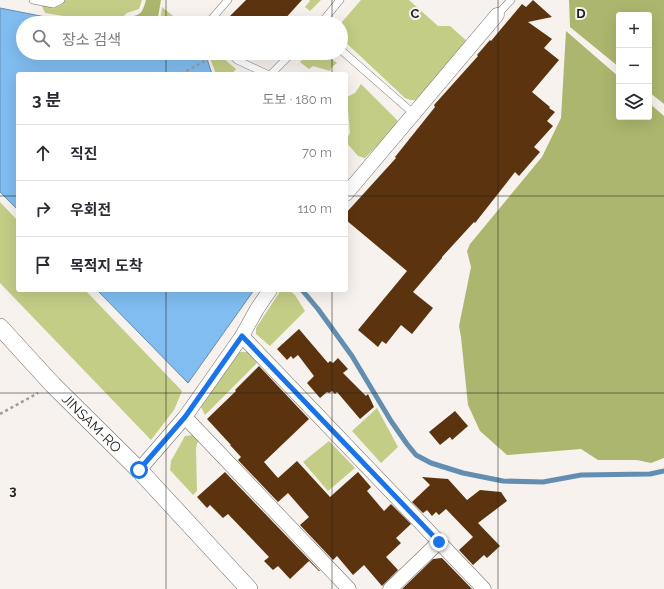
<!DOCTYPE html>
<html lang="ko">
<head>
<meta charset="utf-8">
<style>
  :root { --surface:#fff; --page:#f7f7f7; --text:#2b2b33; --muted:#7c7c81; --line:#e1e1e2 }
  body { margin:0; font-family:Raleway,"Noto Sans KR",sans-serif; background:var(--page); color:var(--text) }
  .controls { position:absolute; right:12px; top:12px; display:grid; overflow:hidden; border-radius:4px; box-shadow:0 4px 16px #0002 }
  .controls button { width:36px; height:36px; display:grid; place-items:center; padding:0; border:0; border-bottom:1px solid var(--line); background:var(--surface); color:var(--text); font:20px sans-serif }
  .stop { position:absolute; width:12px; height:12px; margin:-9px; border:3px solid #1a73e8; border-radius:50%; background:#fff }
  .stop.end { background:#1a73e8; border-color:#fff; box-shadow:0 1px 4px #0008 }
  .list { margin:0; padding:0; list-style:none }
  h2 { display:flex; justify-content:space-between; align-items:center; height:52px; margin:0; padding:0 16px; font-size:17px }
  h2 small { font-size:13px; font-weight:400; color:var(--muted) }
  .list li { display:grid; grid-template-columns:26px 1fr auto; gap:12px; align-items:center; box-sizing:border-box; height:56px; padding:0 16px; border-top:1px solid var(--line) }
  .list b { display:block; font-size:15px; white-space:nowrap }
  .list em { font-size:13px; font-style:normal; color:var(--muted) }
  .icon { flex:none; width:22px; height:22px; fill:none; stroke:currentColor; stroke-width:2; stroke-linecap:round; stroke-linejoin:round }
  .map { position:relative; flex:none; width:664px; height:589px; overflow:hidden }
  .search { position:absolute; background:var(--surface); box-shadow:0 4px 16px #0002; left:16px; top:16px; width:332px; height:44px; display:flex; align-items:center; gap:10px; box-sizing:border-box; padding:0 14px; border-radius:22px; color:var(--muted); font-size:15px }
  .panel { position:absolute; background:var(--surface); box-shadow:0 4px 16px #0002; left:16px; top:72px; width:332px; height:220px; border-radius:4px }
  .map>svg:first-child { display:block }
  .green { fill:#c4cd86 }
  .forest { fill:#adb66e }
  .water { fill:#81bdf0; stroke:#648eb1 }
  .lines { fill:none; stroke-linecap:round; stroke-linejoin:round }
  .stream { stroke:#648eb1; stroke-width:5 }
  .building { fill:#5c330f }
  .service-casing { stroke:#746f6b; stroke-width:8 }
  .minor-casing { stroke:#746f6b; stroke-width:15 }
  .tertiary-casing { stroke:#746f6b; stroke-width:18 }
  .path { stroke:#a09c99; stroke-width:2.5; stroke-dasharray:3 3; stroke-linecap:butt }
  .service { stroke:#fff; stroke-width:7 }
  .minor { stroke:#fff; stroke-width:14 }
  .tertiary { stroke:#fff; stroke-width:17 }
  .route { stroke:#1a73e8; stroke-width:5 }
  .grid { fill:none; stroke:#22201e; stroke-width:1; stroke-opacity:0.55 }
  .labels { text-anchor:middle; stroke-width:4; stroke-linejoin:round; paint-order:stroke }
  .street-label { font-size:14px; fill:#22201e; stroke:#f7f2ed }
  .grid-label { font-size:13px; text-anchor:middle; font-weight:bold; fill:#22201e; stroke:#f7f2ed; stroke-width:4; stroke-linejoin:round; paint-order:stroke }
</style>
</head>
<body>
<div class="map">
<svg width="664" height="589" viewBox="0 0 664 589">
  <rect width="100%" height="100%" fill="#f7f2ed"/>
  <g class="green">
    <path d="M 39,0 L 142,0 L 139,9 L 127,13 L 116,23 L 107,23 L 45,13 Z"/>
    <path d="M 309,0 L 321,0 L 310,11 L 305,7 L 310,1 Z"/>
    <path d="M 361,0 L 409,0 L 438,26 L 450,26 L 468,42 L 421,98 C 414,101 413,101 405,98 L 341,38 L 341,25 L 342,22 Z"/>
    <path d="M 162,7 L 182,23 L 160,23 Z"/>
    <path d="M 204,53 L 217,53 L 236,69 L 232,74 L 216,74 L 209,55 Z"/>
    <path d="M 309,53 L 324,53 L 337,63 L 331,68 L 330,71 L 313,66 L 309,69 L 300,62 Z"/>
    <path d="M 361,84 L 397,120 L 397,126 L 365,158 L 358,156 L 346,142 L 346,140 L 350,133 L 347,97 L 355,93 Z"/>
    <path d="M 0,202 L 18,221 L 18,290 L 85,290 L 182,391 L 174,410 L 151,440 L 0,283 Z"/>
    <path d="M 281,290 L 289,290 L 295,295 L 305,311 L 270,346 L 256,334 L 256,328 Z"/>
    <path d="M 239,352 L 248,352 L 257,363 L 205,415 L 201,407 Z"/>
    <path d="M 377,408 L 398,447 L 381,463 L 352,431 Z"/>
    <path d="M 193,435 L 198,441 L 196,448 L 197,491 L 193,495 L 170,470 L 171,461 L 185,436 Z"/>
    <path d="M 329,441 L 355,468 L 328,491 L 303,462 Z"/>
  </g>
  <g class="forest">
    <path d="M 146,0 L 161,0 L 157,23 L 122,23 L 127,17 C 141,15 142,14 146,0 Z"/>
    <path d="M 569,0 L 664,0 L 664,104 L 649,92 L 649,15 L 619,15 L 619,67 L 570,27 Z"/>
    <path d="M 566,31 L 619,77 L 619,117 L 649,117 L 649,103 L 664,116 L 664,458 L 651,463 L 637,460 L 598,460 L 581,449 L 507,455 L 480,431 L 468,405 L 461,337 L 459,326 L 471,267 L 467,251 L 470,244 L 542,157 L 561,118 Z"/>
  </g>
  <g class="water">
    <path d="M 0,8 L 76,23 L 23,23 L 23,53 L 192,53 L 207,59 L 212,74 L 18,74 L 18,210 L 0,192 Z"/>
    <path d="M 97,290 L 254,290 L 188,383 Z"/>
  </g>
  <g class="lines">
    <path class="stream" d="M 302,290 L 318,309 L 352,356 L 391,421 L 407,444 L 416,455 L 431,463 L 463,473 L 503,481 L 543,482 L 581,475 L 650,474 L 664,471"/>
  </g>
  <g class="building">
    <path d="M 246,0 L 302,0 L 283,21 L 279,17 L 273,23 L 237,23 L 230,16 Z"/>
    <path d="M 533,0 L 552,17 L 528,22 L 552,39 L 544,48 L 559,60 L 532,92 L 550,107 L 549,108 L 555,112 L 547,121 L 553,126 L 534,147 L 540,152 L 519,176 L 515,172 L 475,223 L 474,222 L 442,257 L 442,258 L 413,292 L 433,308 L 412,334 L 401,325 L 386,344 L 382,341 L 378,347 L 358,330 L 407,271 L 346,220 L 346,213 L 396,158 L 395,157 L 435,107 L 434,105 L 478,56 L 477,55 L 490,40 L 491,41 L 522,4 L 526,7 Z"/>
    <path d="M 299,329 L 328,363 L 330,361 L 333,363 L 338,358 L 348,369 L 343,373 L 366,396 L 368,394 L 374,407 L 360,419 L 337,392 L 335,394 L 332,391 L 329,393 L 327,392 L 320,398 L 307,383 L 314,376 L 298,355 L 293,359 L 291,356 L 287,360 L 277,349 Z"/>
    <path d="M 259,366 L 309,419 L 264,462 L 278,478 L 297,461 L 330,497 L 358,472 L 371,487 L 367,491 L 384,511 L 391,504 L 411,524 L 396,538 L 401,543 L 386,557 L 398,570 L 382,586 L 364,565 L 353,575 L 337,556 L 333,560 L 300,525 L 309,517 L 288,493 L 278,502 L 238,460 L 241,457 L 230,445 L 231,445 L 207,419 L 236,391 L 235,390 Z"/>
    <path d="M 455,411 L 468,426 L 452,440 L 450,437 L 440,445 L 429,432 Z"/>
    <path d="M 225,472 L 320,571 L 319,571 L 309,561 L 290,579 L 278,566 L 273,570 L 264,561 L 269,557 L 228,514 L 223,518 L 210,505 L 207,508 L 197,497 Z"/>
    <path d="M 422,477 L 448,479 L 467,500 L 480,490 L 501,492 L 507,501 L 478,523 L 500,546 L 487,558 L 484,555 L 473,565 L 459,550 L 473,537 L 446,509 L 439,515 L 436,512 L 432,516 L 427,510 L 423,513 L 412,502 L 430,485 Z"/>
    <path d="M 442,558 L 472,589 L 402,589 L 433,559 Z"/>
  </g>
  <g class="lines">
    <defs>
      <g id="service">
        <path d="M 33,0 L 53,4 L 61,0"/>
        <path d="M 497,15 L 511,0"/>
        <path d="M 208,23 L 228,0"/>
        <path d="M 321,23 L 340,0"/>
        <path d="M 341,50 L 414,114"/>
        <path d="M 230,53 L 237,60 L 267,74"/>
        <path d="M 271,74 L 292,53"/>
      </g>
      <g id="minor">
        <path d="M 346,194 L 497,15"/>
        <path d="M 242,336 L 484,589"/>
        <path d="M 185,417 L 349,589"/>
        <path d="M 139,470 L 185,417 L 242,336 L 257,309 L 270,290"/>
        <path d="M 390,589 L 439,542"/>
      </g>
      <g id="tertiary">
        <path id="s1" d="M 0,327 L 53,385 L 139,470 L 249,589"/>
      </g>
    </defs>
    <use href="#service" class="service-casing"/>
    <use href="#minor" class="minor-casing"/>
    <use href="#tertiary" class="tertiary-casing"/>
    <g class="path">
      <path d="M 181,74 L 212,57"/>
      <path d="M 0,414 L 38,393"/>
    </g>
    <use href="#service" class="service"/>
    <use href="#minor" class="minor"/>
    <use href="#tertiary" class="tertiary"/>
  </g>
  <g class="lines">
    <path class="route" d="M 139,470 L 185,417 L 242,336 L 439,542"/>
  </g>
  <path class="grid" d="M 166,0 L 166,23M 332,0 L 332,23M 498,0 L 498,589M 166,53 L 166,74M 332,53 L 332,74M 0,196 L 18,196M 346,196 L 664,196M 166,290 L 166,589M 332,290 L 332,589M 0,393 L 664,393"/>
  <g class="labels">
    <g class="street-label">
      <text dy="5" stroke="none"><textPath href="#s1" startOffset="133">JINSAM-RO</textPath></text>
    </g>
  </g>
  <g class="grid-label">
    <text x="415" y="18">C</text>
    <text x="581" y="18">D</text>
    <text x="13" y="495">3</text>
  </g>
</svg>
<div class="controls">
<button>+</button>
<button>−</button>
<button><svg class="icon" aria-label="layers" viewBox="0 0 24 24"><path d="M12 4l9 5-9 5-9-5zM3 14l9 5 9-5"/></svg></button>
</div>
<div class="stop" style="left:139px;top:470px"></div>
<div class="stop end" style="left:439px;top:542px"></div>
<div class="search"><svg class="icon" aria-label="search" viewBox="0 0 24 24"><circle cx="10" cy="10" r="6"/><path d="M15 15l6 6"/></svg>장소 검색</div>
<section class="panel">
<h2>3 분<small>도보 · 180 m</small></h2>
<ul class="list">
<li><svg class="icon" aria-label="ahead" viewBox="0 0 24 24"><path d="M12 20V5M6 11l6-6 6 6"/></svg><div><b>직진</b></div><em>70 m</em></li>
<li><svg class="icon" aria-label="right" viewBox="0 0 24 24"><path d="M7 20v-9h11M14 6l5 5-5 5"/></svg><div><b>우회전</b></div><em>110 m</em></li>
<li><svg class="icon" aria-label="arrive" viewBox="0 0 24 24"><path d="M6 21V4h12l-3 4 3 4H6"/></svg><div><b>목적지 도착</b></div></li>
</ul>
</section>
</div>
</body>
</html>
